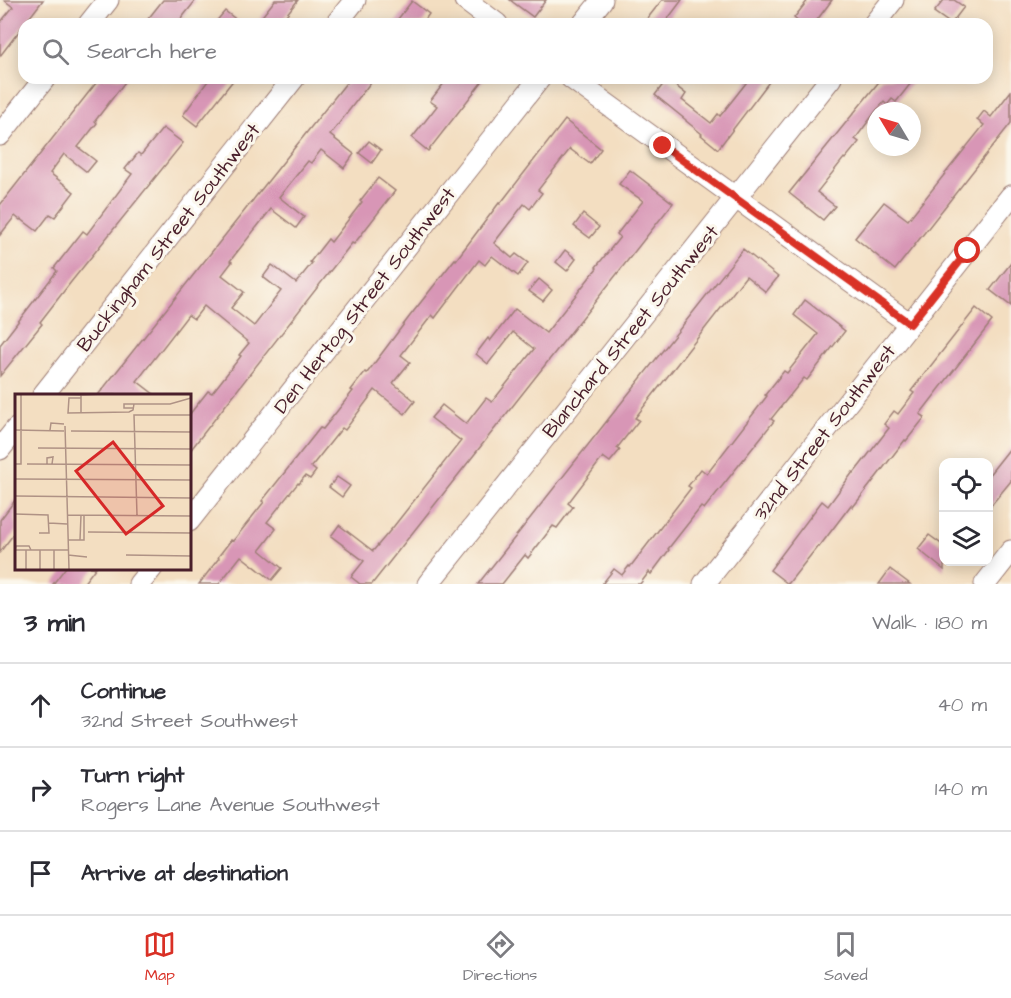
<!DOCTYPE html>
<html lang="en">
<head>
<meta charset="utf-8">
<style>
  :root { --surface:#fff; --page:#f2f2f3; --text:#2b2b33; --muted:#7c7c81; --line:#e1e1e2; --accent:#d93025 }
  body { margin:0; font-family:"Architects Daughter",sans-serif; background:var(--page); color:var(--text) }
  .controls { position:absolute; right:18px; bottom:18px; display:grid; overflow:hidden; border-radius:12px; box-shadow:0 3px 15px #0003 }
  .controls button { width:54px; height:54px; display:grid; place-items:center; padding:0; border:0; border-bottom:2px solid var(--line); background:var(--surface); color:var(--text); font:30px sans-serif }
  .compass { position:absolute; left:867px; top:102px; width:54px; height:54px; border-radius:50%; background:var(--surface); box-shadow:0 3px 15px #0003; rotate:308deg }
  .stop { position:absolute; width:18px; height:18px; margin:-14px; border:4px solid #d93025; border-radius:50%; background:#fff }
  .stop.end { background:#d93025; border-color:#fff; box-shadow:0 2px 6px #0008 }
  .list { margin:0; padding:0; list-style:none }
  h2 { display:flex; justify-content:space-between; align-items:center; height:78px; margin:0; padding:0 24px; font-size:26px }
  h2 small { font-size:20px; font-weight:400; color:var(--muted) }
  .list li { display:grid; grid-template-columns:39px 1fr auto; gap:18px; align-items:center; box-sizing:border-box; height:84px; padding:0 24px; border-top:2px solid var(--line) }
  .list b { display:block; font-size:22px; white-space:nowrap }
  .list p { margin:0; font-size:20px; white-space:nowrap; color:var(--muted) }
  .list em { font-size:20px; font-style:normal; color:var(--muted) }
  .icon { flex:none; width:33px; height:33px; fill:none; stroke:currentColor; stroke-width:2; stroke-linecap:round; stroke-linejoin:round }
  .map { position:relative; flex:none; width:1011px; height:584px; overflow:hidden }
  .search { position:absolute; background:var(--surface); box-shadow:0 3px 15px #0003; left:18px; right:18px; top:18px; height:66px; display:flex; align-items:center; gap:15px; box-sizing:border-box; padding:0 21px; border-radius:18px; color:var(--muted); font-size:22px }
  .sheet { height:330px; background:var(--surface) }
  nav { display:flex; justify-content:space-around; align-items:center; box-sizing:border-box; height:84px; border-top:2px solid var(--line); background:var(--surface); font-size:16px; color:var(--muted) }
  nav a { display:grid; justify-items:center; gap:3px }
  nav .on { color:var(--accent) }
  .map>svg:first-child { display:block }
  .building { fill:#d896b6 }
  .lines { fill:none; stroke-linecap:round; stroke-linejoin:round }
  .minor-casing { stroke:#9e7e76; stroke-width:23 }
  .minor { stroke:#fff; stroke-width:21 }
  .route { stroke:#d93025; stroke-width:8 }
  .labels { text-anchor:middle; stroke-width:6; stroke-linejoin:round; paint-order:stroke }
  .street-label { font-size:20px; fill:#4a1f2b; stroke:#fbf7ec }
  .inset-road { fill:none; stroke:#af9285; stroke-width:1.5 }
  .view { fill:#d62828; fill-opacity:0.15; stroke:#d62828; stroke-width:3 }
  .inset-edge { fill:none; stroke:#4a1f2b; stroke-width:3 }
</style>
</head>
<body>
<div class="map">
<svg width="1011" height="584" viewBox="0 0 1011 584">
  <rect width="100%" height="100%" fill="#fbf7ec"/>
  <filter id="ink" filterUnits="userSpaceOnUse"><feTurbulence type="fractalNoise" baseFrequency=".0167" numOctaves="2"/><feDisplacementMap in="SourceGraphic" scale="12" xChannelSelector="R" yChannelSelector="G"/><feConvolveMatrix kernelMatrix="1 2 1 2 8 2 1 2 1" color-interpolation-filters="sRGB"/></filter>
  <filter id="wash" filterUnits="userSpaceOnUse"><feTurbulence type="fractalNoise" baseFrequency=".008" numOctaves="4" result="noise"/><feDisplacementMap in="SourceGraphic" scale="24" xChannelSelector="R" yChannelSelector="G"/><feGaussianBlur stdDeviation="1.35" result="paint"/><feColorMatrix in="noise" values="0 0 0 0 0 0 0 0 0 0 0 0 0 0 0 0 0 1.4 0 .05"/><feComposite in="paint" operator="in"/></filter>
  <g filter="url(#wash)">
    <rect width="100%" height="100%" fill="#f3dec1"/>
    <g id="blocks">
      <g class="building">
        <path d="M 4,0 L 43,0 L 0,56 L 0,23 L 13,7 Z"/>
        <path d="M 163,0 L 196,0 L 177,24 L 144,24 Z"/>
        <path d="M 275,0 L 298,0 L 279,24 L 256,24 Z"/>
        <path d="M 510,0 L 546,0 L 533,17 Z"/>
        <path d="M 662,0 L 682,0 L 664,24 L 643,24 Z"/>
        <path d="M 808,0 L 832,0 L 814,24 L 801,24 L 794,18 Z"/>
        <path d="M 944,0 L 954,0 L 964,7 L 951,24 L 934,12 Z"/>
        <path d="M 412,1 L 429,14 L 422,24 L 394,24 Z"/>
        <path d="M 225,11 L 242,24 L 214,24 Z"/>
        <path d="M 100,78 L 128,78 L 95,121 L 97,123 L 78,147 L 96,161 L 87,172 L 64,154 L 50,173 L 74,192 L 55,217 L 50,214 L 37,231 L 21,219 L 20,220 L 15,216 L 0,235 L 0,205 Z"/>
        <path d="M 210,78 L 235,78 L 197,126 L 183,115 Z"/>
        <path d="M 350,78 L 374,78 L 330,135 L 354,154 L 344,168 L 321,150 L 311,163 L 308,161 L 279,197 L 304,217 L 296,228 L 271,209 L 230,261 L 232,262 L 222,275 L 244,292 L 231,308 L 254,326 L 281,291 L 263,277 L 272,265 L 296,283 L 312,263 L 310,262 L 328,239 L 331,242 L 362,202 L 360,201 L 378,178 L 395,191 L 354,244 L 352,243 L 189,452 L 189,415 L 208,391 L 212,393 L 241,356 L 239,355 L 249,343 L 204,306 L 194,319 L 188,315 L 137,381 L 155,395 L 98,395 Z"/>
        <path d="M 448,78 L 485,78 L 428,151 L 412,138 L 437,106 L 430,101 Z"/>
        <path d="M 750,78 L 772,78 L 718,149 L 701,135 L 702,134 L 686,121 L 686,120 L 655,95 L 667,79 L 686,94 L 682,100 L 711,123 L 718,114 L 720,116 Z"/>
        <path d="M 882,78 L 915,78 L 896,102 L 892,99 L 887,105 L 884,102 L 876,111 L 855,139 L 859,142 L 845,159 L 844,158 L 817,192 L 835,206 L 823,220 L 789,193 Z"/>
        <path d="M 1011,91 L 1011,123 L 895,270 L 855,238 L 884,202 L 908,220 L 984,125 L 977,120 L 984,111 L 991,117 Z"/>
        <path d="M 565,120 L 601,149 L 590,164 L 570,149 L 538,190 L 542,193 L 530,209 L 524,204 L 494,243 L 512,258 L 516,254 L 528,263 L 518,276 L 492,256 L 485,265 L 479,260 L 435,318 L 432,315 L 401,355 L 410,362 L 393,383 L 415,401 L 405,414 L 375,390 L 345,430 L 342,428 L 311,467 L 316,471 L 310,479 L 305,476 L 299,484 L 298,483 L 267,522 L 276,529 L 260,550 L 282,568 L 272,580 L 241,556 L 219,584 L 199,584 L 219,558 L 218,557 L 231,540 L 233,541 L 264,502 L 262,501 L 320,428 L 323,429 L 353,391 L 351,390 L 365,372 L 367,373 L 410,316 L 455,259 L 456,260 L 499,203 L 500,204 Z"/>
        <path d="M 163,128 L 183,143 L 71,282 L 40,322 L 42,324 L 0,376 L 0,345 L 57,271 L 54,268 L 83,231 L 87,234 L 132,174 L 125,169 L 138,153 L 141,155 Z"/>
        <path d="M 369,141 L 381,150 L 372,163 L 359,153 Z"/>
        <path d="M 630,170 L 673,203 L 372,584 L 360,584 L 351,577 L 364,561 L 331,536 L 339,525 L 373,551 L 394,526 L 461,441 L 431,418 L 442,405 L 466,424 L 486,398 L 492,402 L 534,349 L 513,332 L 488,364 L 476,354 L 488,338 L 490,341 L 515,309 L 546,333 L 597,268 L 596,267 L 620,237 L 617,234 L 643,201 L 619,184 Z"/>
        <path d="M 583,214 L 599,227 L 590,238 L 574,226 Z"/>
        <path d="M 743,249 L 778,277 L 766,292 L 746,276 L 635,418 L 639,420 L 617,448 L 620,450 L 610,462 L 603,457 L 568,503 L 573,507 L 557,528 L 553,526 L 528,558 L 525,555 L 502,584 L 478,584 Z"/>
        <path d="M 565,250 L 576,259 L 567,271 L 556,262 Z"/>
        <path d="M 1011,263 L 1011,306 L 990,290 Z"/>
        <path d="M 539,279 L 552,290 L 543,301 L 529,291 Z"/>
        <path d="M 805,300 L 845,331 L 807,380 L 804,378 L 771,419 L 774,421 L 704,509 L 701,507 L 668,549 L 669,550 L 651,574 L 649,572 L 640,584 L 602,584 L 614,569 L 622,575 L 629,566 L 630,567 L 691,488 L 688,486 L 701,469 L 707,474 L 767,396 L 765,395 L 784,371 L 787,373 L 818,334 L 794,315 Z"/>
        <path d="M 976,308 L 992,321 L 920,414 L 925,417 L 906,441 L 905,440 L 853,507 L 851,505 L 819,547 L 818,546 L 788,584 L 770,570 L 822,501 L 828,506 L 853,472 L 854,473 L 889,428 L 884,424 L 894,411 L 898,414 L 914,393 L 911,391 Z"/>
        <path d="M 1011,447 L 1011,481 L 988,509 L 988,476 Z"/>
        <path d="M 337,477 L 350,486 L 342,497 L 329,487 Z"/>
        <path d="M 16,499 L 16,531 L 0,552 L 0,520 Z"/>
        <path d="M 929,535 L 944,546 L 944,570 L 918,549 Z"/>
        <path d="M 66,567 L 96,567 L 83,584 L 53,584 Z"/>
        <path d="M 890,569 L 910,584 L 879,584 Z"/>
      </g>
    </g>
  </g>
  <g filter="url(#ink)">
    <use href="#blocks" fill-opacity="0" stroke="#9e7e76" stroke-width="1.5"/>
    <g class="lines">
      <defs>
        <g id="minor">
          <path d="M 465,0 L 497,24"/>
          <path d="M 89,24 L 108,0"/>
          <path d="M 336,24 L 355,0"/>
          <path d="M 583,24 L 602,0"/>
          <path d="M 874,24 L 893,0"/>
          <path d="M 571,78 L 910,324"/>
          <path d="M 0,135 L 45,78"/>
          <path d="M 43,395 L 294,78"/>
          <path d="M 0,449 L 16,429"/>
          <path d="M 189,521 L 540,78"/>
          <path d="M 139,584 L 152,568"/>
          <path d="M 428,584 L 831,78"/>
          <path d="M 704,584 L 1011,196"/>
          <path d="M 985,584 L 1011,551"/>
        </g>
      </defs>
      <use href="#minor" class="minor-casing"/>
      <use href="#minor" class="minor"/>
    </g>
  </g>
  <g class="lines" filter="url(#ink)">
    <path class="route" d="M 663,146 L 910,324 L 968,251"/>
  </g>
  <g class="labels">
    <g class="street-label">
      <text transform="translate(168 237) rotate(-52)" y="7">Buckingham Street Southwest</text>
      <text transform="translate(364 300) rotate(-52)" y="7">Den Hertog Street Southwest</text>
      <text transform="translate(630 331) rotate(-51)" y="7">Blanchard Street Southwest</text>
      <text transform="translate(824 432) rotate(-52)" y="7">32nd Street Southwest</text>
    </g>
  </g>
  <g transform="translate(15 394)">
    <rect width="176" height="176" fill="#f3dec1"/>
    <path class="inset-road" d="M 34,0 L 66,1M 66,4 L 54,4 L 53,19 L 114,18 L 118,16 L 119,10 L 155,10 L 176,4M 119,14 L 109,14 L 109,10 L 119,10M 66,19 L 66,1 L 88,0M 50,32 L 54,175M 0,36 L 49,37M 35,36 L 36,29 L 49,30M 56,37 L 176,38M 23,54 L 176,55M 0,70 L 6,70 L 6,0M 12,70 L 176,71M 32,70 L 32,64 L 38,63 L 37,70M 0,85 L 176,86M 0,102 L 176,104M 0,120 L 33,121 L 34,139 L 24,139M 52,121 L 176,122M 122,121 L 119,21 L 176,21M 34,129 L 52,130M 73,138 L 176,139M 53,146 L 65,146 L 66,121M 65,146 L 69,146 L 69,121M 0,156 L 53,156M 0,156 L 1,152 L 14,152 L 16,156M 11,156 L 11,175M 25,156 L 25,175M 39,156 L 39,175M 53,161 L 72,163M 111,161 L 176,162"/>
    <path class="view" d="M 98,48 L 148,112 L 111,140 L 61,77 Z"/>
    <rect width="176" height="176" class="inset-edge"/>
  </g>
</svg>
<div class="controls">
<button><svg class="icon" aria-label="locate" viewBox="0 0 24 24"><circle cx="12" cy="12" r="6"/><path d="M12 2v4M12 18v4M2 12h4M18 12h4"/></svg></button>
<button><svg class="icon" aria-label="layers" viewBox="0 0 24 24"><path d="M12 4l9 5-9 5-9-5zM3 14l9 5 9-5"/></svg></button>
</div>
<svg class="compass" viewBox="-18 -18 36 36"><path d="M0-13l5 13h-10z" fill="#e53935"/><path d="M0 13l5-13h-10z" fill="#7c7c81"/></svg>
<div class="stop" style="left:968px;top:251px"></div>
<div class="stop end" style="left:663px;top:146px"></div>
<div class="search"><svg class="icon" aria-label="search" viewBox="0 0 24 24"><circle cx="10" cy="10" r="6"/><path d="M15 15l6 6"/></svg>Search here</div>
</div>
<section class="sheet">
<h2>3 min<small>Walk · 180 m</small></h2>
<ul class="list">
<li><svg class="icon" aria-label="ahead" viewBox="0 0 24 24"><path d="M12 20V5M6 11l6-6 6 6"/></svg><div><b>Continue</b><p>32nd Street Southwest</p></div><em>40 m</em></li>
<li><svg class="icon" aria-label="right" viewBox="0 0 24 24"><path d="M7 20v-9h11M14 6l5 5-5 5"/></svg><div><b>Turn right</b><p>Rogers Lane Avenue Southwest</p></div><em>140 m</em></li>
<li><svg class="icon" aria-label="arrive" viewBox="0 0 24 24"><path d="M6 21V4h12l-3 4 3 4H6"/></svg><div><b>Arrive at destination</b></div></li>
</ul>
</section>
<nav>
<a class="on"><svg class="icon" aria-label="map" viewBox="0 0 24 24"><path d="M3 6l6-2 6 2 6-2v14l-6 2-6-2-6 2zM9 4v14M15 6v14"/></svg>Map</a>
<a><svg class="icon" aria-label="directions" viewBox="0 0 24 24"><path d="M12 3l9 9-9 9-9-9zM9 14v-3h6M13 9l2 2-2 2"/></svg>Directions</a>
<a><svg class="icon" aria-label="saved" viewBox="0 0 24 24"><path d="M7 4h10v16l-5-4-5 4z"/></svg>Saved</a>
</nav>
</body>
</html>
